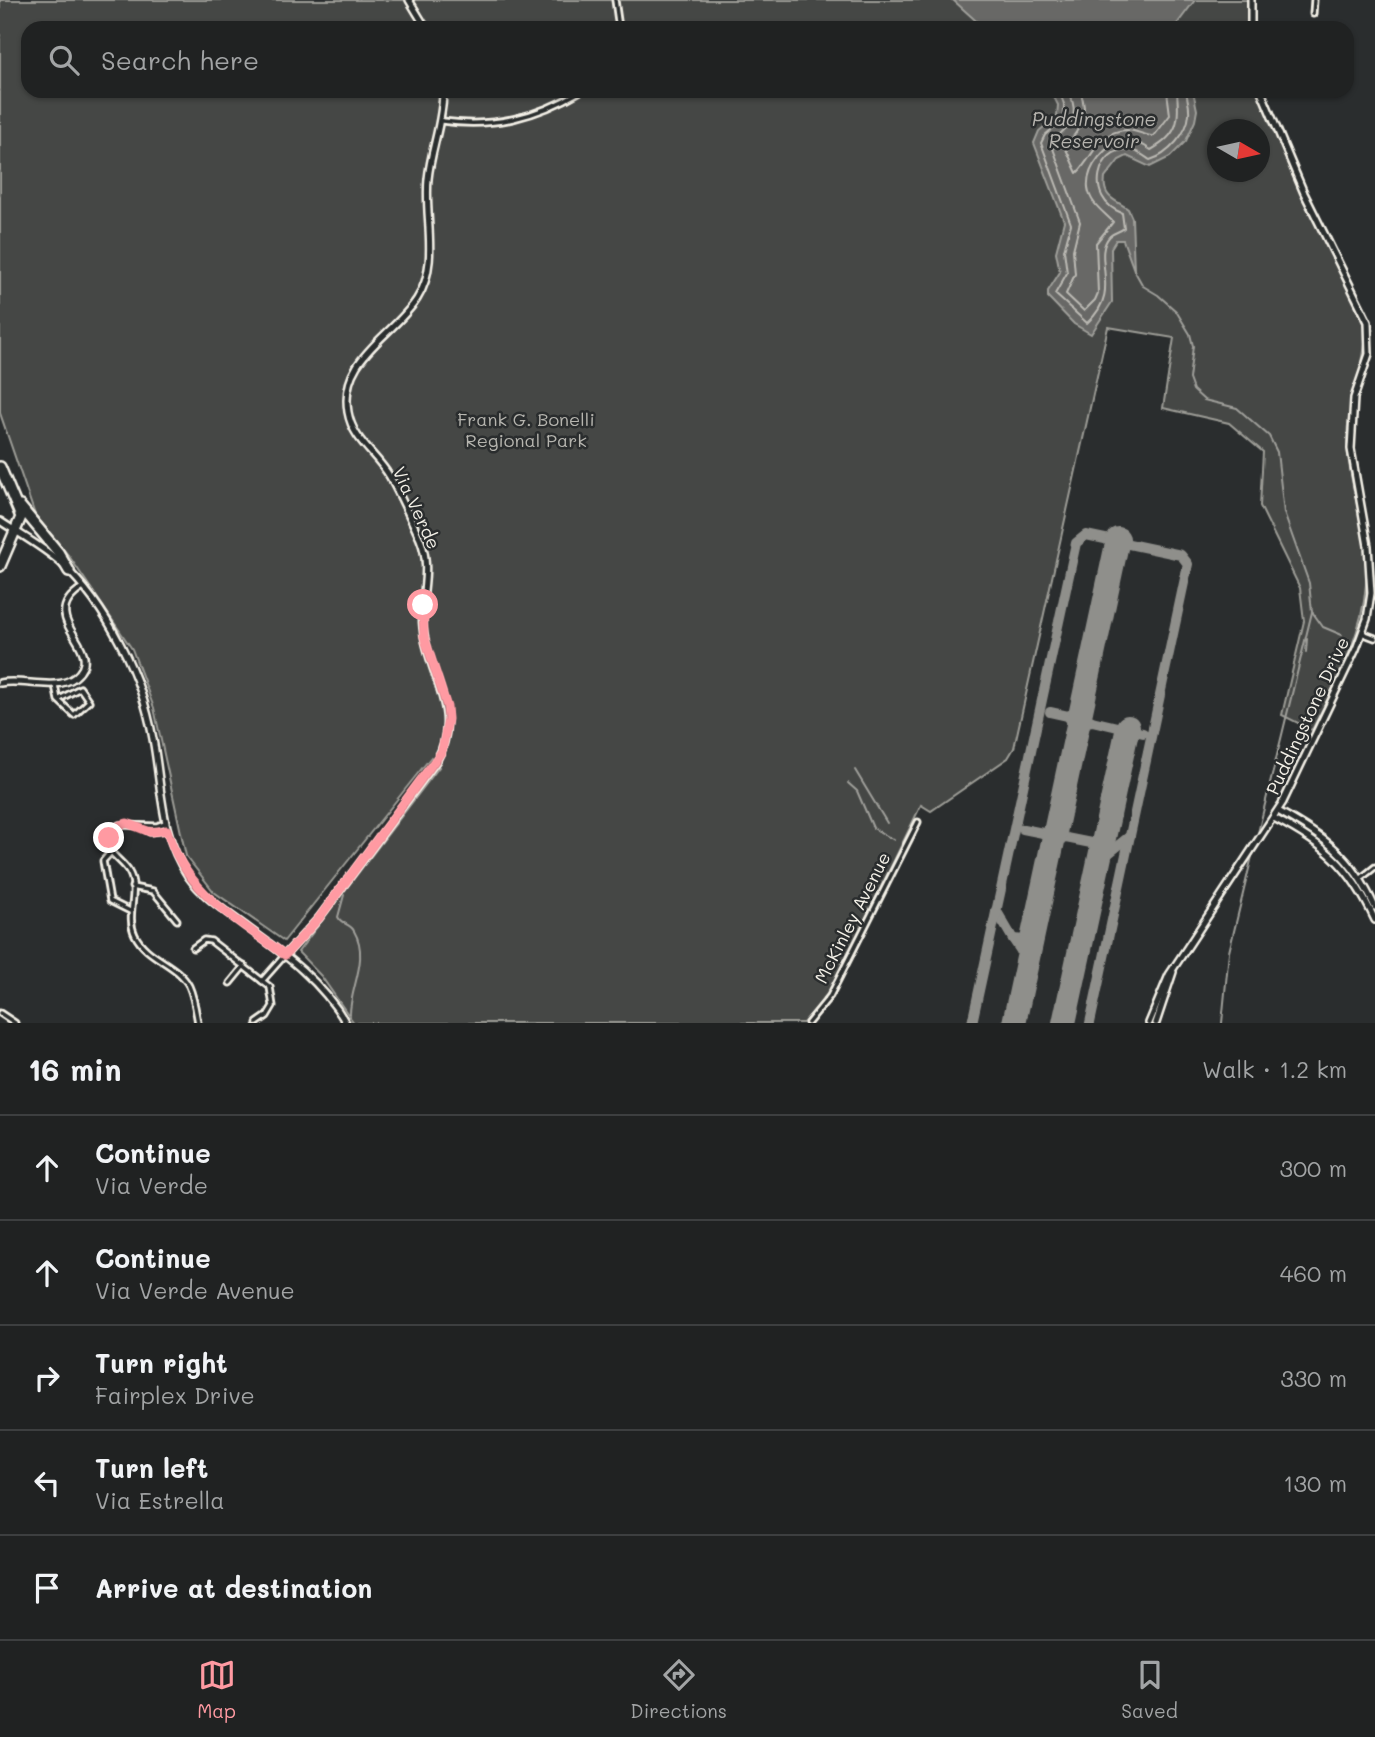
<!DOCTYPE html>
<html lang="en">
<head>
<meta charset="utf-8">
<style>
  :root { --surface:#202222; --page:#282a2a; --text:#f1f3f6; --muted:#a2a4a5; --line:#3d3f40; --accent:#ff9aa2 }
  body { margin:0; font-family:Mali,sans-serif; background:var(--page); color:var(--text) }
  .compass { position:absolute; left:1207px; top:119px; width:63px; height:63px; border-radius:50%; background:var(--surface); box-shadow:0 2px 5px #0004; rotate:99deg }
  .stop { position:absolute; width:21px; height:21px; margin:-16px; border:5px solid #ff9aa2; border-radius:50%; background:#fff }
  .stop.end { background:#ff9aa2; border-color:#fff; box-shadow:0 2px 7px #0008 }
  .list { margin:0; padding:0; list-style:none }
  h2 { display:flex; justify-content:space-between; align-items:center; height:91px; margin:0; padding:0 28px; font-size:30px }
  h2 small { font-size:23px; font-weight:400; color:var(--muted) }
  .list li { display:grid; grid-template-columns:46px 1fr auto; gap:21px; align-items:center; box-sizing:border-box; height:105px; padding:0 28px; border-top:2px solid var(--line) }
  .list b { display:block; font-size:26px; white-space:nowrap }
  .list p { margin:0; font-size:23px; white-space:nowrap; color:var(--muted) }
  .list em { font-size:23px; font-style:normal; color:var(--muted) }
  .icon { flex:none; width:38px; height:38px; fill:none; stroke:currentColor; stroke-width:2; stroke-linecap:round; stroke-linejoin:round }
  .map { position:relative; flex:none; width:1375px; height:1023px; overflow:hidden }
  .search { position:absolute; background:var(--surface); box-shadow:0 2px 5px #0004; left:21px; right:21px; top:21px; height:77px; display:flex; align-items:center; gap:18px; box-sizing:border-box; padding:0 24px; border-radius:21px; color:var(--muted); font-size:26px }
  .sheet { height:616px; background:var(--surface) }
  nav { display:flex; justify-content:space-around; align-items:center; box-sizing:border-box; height:98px; border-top:2px solid var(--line); background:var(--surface); font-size:19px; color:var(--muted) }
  nav a { display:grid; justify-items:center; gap:4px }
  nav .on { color:var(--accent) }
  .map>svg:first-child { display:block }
  .green { fill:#444645; stroke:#9c9c96; stroke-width:2; fill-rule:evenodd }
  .water { fill:#676866; stroke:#9f9f9a; stroke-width:2 }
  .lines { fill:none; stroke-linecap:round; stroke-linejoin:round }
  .shore { stroke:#bcbab4; stroke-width:2 }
  .stream { stroke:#9f9f9a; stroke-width:2 }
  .taxiway { stroke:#8f8f8b; stroke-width:10 }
  .runway { stroke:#8f8f8b; stroke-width:24 }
  .minor-casing { stroke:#f4f1e8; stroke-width:9 }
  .tertiary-casing { stroke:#f4f1e8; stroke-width:10 }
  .secondary-casing { stroke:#f4f1e8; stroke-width:10 }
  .motorway-casing { stroke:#f4f1e8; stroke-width:14 }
  .minor { stroke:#2a2d2e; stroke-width:3.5 }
  .tertiary { stroke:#2a2d2e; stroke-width:5 }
  .secondary { stroke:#2a2d2e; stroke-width:5 }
  .motorway { stroke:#2a2d2e; stroke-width:9 }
  .route { stroke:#ff9aa2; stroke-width:9 }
  .labels { text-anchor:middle; stroke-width:5; stroke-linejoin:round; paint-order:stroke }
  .park-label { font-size:18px; fill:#b6b5af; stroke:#2a2d2e }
  .street-label { font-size:18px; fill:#f4f1e8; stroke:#2a2d2e }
  .water-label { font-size:19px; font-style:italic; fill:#b5b3ae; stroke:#2a2d2e }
</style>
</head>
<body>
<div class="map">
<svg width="1375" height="1023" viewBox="0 0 1375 1023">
  <rect width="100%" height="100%" fill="#2a2d2e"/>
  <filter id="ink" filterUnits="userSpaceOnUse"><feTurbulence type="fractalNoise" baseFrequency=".0143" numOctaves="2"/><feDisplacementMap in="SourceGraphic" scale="14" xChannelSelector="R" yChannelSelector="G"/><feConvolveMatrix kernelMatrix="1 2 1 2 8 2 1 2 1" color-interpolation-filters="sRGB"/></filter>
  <g filter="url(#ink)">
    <path class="green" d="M 0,0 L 1247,0 L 1248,28 L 28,28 L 28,91 L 1257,91 L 1366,325 C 1367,368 1346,399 1347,445 C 1349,478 1360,511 1365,545 C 1374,617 1343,668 1312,730 L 1282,715 L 1304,621 L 1300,588 L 1260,506 L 1263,452 L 1229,423 L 1163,408 L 1174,338 L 1108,327 L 1014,748 L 1008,758 L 931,811 L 921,805 L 837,978 L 823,1001 L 803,1023 L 354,1023 L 321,976 L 298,952 L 439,767 L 431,757 L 284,941 L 214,892 L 186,856 L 154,708 L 132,649 L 69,556 L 35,515 L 0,413 ZM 1218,130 L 1260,130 L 1260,172 L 1218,172 Z"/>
    <g class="water">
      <path d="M 953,0 L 1195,0 L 1174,28 L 984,28 Z"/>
      <path d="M 1051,91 L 1193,91 L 1197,110 L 1195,121 L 1186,141 L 1170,157 L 1150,167 L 1127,156 L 1119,160 L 1105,178 C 1102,198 1116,200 1128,209 L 1132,218 L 1134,270 L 1123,240 L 1116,240 L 1111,248 L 1112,302 L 1091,334 L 1074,324 L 1048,297 L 1048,291 L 1060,272 L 1056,252 L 1064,221 L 1034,143 L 1039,131 L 1057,116 L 1058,105 Z"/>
    </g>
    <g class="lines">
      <g class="shore">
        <path d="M 1059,91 L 1064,104 L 1064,119 L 1045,135 L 1041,143 L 1071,224 L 1064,250 L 1067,273 L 1055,294 L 1087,323 C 1124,291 1090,257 1110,236 C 1114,232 1120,232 1124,228 L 1122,213 C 1083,199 1098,145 1130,150 C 1138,151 1144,156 1150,160 C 1168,155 1188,133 1189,114 C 1190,106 1187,99 1186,91"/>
        <path d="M 1069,91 C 1081,121 1069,124 1051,143 L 1080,222 L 1073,250 L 1075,274 L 1066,294 L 1084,311 L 1095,300 L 1098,293 L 1096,243 L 1113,222 C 1104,212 1090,204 1088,188 C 1086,168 1106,142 1126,141 C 1136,140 1144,145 1151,150 C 1180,134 1179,120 1177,91"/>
        <path d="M 1080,91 C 1090,115 1080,129 1065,147 L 1077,173 C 1093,158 1098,131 1126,130 C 1136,130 1145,136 1154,136 L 1170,115 L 1167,91"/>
      </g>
      <g class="stream">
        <path d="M 1134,270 L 1143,286 L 1158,295 L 1176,311 L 1190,334 L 1193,346 L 1189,379 L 1193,390 L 1204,400 L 1237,408 L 1269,436 L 1277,452 L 1284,513 L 1309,583 L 1312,612 L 1257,837"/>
        <path d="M 1313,613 L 1323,627 L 1342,635"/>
        <path d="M 1306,652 L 1307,639"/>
        <path d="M 855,770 L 887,823"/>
        <path d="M 848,783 L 857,791 L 873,828 L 894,840"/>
        <path d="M 344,895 L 338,917 C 342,925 350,923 354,931 C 370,958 350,987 350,1014"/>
        <path d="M 1222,1023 L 1229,952 L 1253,852"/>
      </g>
      <g class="taxiway">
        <path d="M 1082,709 L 1085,717 L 1092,721 L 1082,723 L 1077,730 L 1068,716 Z"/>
        <path d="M 1050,712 L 1068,716"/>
        <path d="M 1092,721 L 1143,733"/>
        <path d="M 1023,829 L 1043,833"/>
        <path d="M 1066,838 L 1091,843"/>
        <path d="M 1052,847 L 1057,840 L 1066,838 L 1060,833 L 1057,822"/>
        <path d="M 1052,847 L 1049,838 L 1043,833 L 1052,830 L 1057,822"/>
        <path d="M 1099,861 L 1130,836"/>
        <path d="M 1099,863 L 1099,852 L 1091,843 L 1098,842 L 1105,833"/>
        <path d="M 996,910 L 1013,939"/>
        <path d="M 1026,969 L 1025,957 L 1013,939 L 1026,940 L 1033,932"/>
        <path d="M 972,1023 L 1076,543 L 1086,535 L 1181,555 L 1188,564 L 1090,1023"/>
      </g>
      <g class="runway">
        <path d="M 1014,1023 L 1118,539"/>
        <path d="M 1064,1023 L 1128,727"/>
      </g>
      <defs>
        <g id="minor">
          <path d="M 615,0 L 619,28"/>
          <path d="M 1313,14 L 1314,0"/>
          <path d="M 442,121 C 493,128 536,118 581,91"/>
          <path d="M 1362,633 L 1375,638"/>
          <path d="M 55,685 L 58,700 L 74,715 L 89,701 L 80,688 L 58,700"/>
          <path d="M 165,823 L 157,826 L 119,825 C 90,846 121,857 129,872 C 140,890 125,915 135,935 C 147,959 177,963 189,986 C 194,997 196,1012 198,1023"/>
          <path d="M 141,826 L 150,832 L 167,830"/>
          <path d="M 110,853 L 103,861 L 110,901 L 130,911"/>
          <path d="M 1360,879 L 1375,867"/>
          <path d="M 132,887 L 153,891 L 177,920"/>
          <path d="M 193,948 L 204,940 L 211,941 L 270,987 L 273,1006 L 267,1016 L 257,1023"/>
          <path d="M 262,981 L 285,955"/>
          <path d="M 230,983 L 244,966"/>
          <path d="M 0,1013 L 15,1023"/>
          <path d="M 808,1023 L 830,996 L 918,822"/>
        </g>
        <g id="tertiary">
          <path d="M 1251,0 L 1251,28"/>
          <path d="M 0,683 C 22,678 57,692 75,677 C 110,648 32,620 82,588"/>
          <path d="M 1278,811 C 1325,837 1352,856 1375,907"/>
          <path d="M 1274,818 C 1326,845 1350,866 1375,920"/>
          <path d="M 1149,1023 L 1169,975 L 1283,802 L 1356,649 L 1367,619 L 1371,593 L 1368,546 L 1351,449 L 1354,398 L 1369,354 L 1368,322 L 1304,193 L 1261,91"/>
          <path d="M 1156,1023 L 1173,972"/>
        </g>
        <g id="secondary">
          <path d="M 409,0 L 426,28"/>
          <path d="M 0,521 C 21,535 43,547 61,563 C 108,607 142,677 153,739 C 162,786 160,835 188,876 C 203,897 224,910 244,925 C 284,954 321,980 346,1023"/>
          <path d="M 285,955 L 319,918 L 437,760 C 463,711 428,676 423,628 C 419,597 433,570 420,539 C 411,519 401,497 390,477 C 376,453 353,441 348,412 C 339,358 392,337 417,299 C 440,263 424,218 428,179 C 431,149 443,122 443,91"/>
        </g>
        <g id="motorway">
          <path d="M 0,467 L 21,517 L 0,566"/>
          <path d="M 20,506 L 58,552 L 69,571"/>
        </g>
      </defs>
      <use href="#minor" class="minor-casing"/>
      <use href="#tertiary" class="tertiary-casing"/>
      <use href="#secondary" class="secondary-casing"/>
      <use href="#motorway" class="motorway-casing"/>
      <use href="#minor" class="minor"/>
      <use href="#tertiary" class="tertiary"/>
      <use href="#secondary" class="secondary"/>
      <use href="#motorway" class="motorway"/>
    </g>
  </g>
  <g class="lines" filter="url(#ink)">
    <path class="route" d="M 109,838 L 115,827 L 127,823 L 150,832 L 167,830 C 184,891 237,920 285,955 L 319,918 L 442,751 L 448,719 L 447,707 L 424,636 L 423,605"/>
  </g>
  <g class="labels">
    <g class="park-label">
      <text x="526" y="426">Frank G. Bonelli<tspan x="526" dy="21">Regional Park</tspan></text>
    </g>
    <g class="street-label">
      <text transform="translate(416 508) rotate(65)" y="6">Via Verde</text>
      <text transform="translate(1308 716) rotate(-65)" y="6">Puddingstone Drive</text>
      <text transform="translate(853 918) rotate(-63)" y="6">McKinley Avenue</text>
    </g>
    <g class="water-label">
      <text x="1094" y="126">Puddingstone<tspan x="1094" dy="22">Reservoir</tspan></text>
    </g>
  </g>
</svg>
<svg class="compass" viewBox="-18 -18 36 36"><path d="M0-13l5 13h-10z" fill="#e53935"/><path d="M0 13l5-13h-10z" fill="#a2a4a5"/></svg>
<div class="stop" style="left:423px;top:605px"></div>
<div class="stop end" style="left:109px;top:838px"></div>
<div class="search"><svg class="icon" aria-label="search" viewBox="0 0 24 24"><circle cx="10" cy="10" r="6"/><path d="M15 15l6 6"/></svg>Search here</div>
</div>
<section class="sheet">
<h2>16 min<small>Walk · 1.2 km</small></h2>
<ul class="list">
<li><svg class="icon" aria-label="ahead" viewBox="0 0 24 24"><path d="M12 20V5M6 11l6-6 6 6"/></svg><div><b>Continue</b><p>Via Verde</p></div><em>300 m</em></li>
<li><svg class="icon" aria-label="ahead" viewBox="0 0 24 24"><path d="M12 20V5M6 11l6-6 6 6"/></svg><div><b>Continue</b><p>Via Verde Avenue</p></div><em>460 m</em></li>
<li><svg class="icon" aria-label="right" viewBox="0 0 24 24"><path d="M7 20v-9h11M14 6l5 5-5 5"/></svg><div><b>Turn right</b><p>Fairplex Drive</p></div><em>330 m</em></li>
<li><svg class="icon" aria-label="left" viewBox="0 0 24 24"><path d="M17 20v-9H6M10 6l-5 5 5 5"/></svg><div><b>Turn left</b><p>Via Estrella</p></div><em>130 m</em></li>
<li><svg class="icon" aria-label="arrive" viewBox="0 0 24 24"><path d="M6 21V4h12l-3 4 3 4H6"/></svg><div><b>Arrive at destination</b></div></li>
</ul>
</section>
<nav>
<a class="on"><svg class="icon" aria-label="map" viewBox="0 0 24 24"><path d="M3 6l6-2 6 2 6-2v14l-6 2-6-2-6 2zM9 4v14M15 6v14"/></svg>Map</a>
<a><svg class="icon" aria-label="directions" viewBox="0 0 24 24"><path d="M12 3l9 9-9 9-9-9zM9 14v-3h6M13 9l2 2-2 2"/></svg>Directions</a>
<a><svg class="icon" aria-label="saved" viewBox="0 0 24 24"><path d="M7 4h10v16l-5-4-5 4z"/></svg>Saved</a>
</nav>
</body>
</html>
